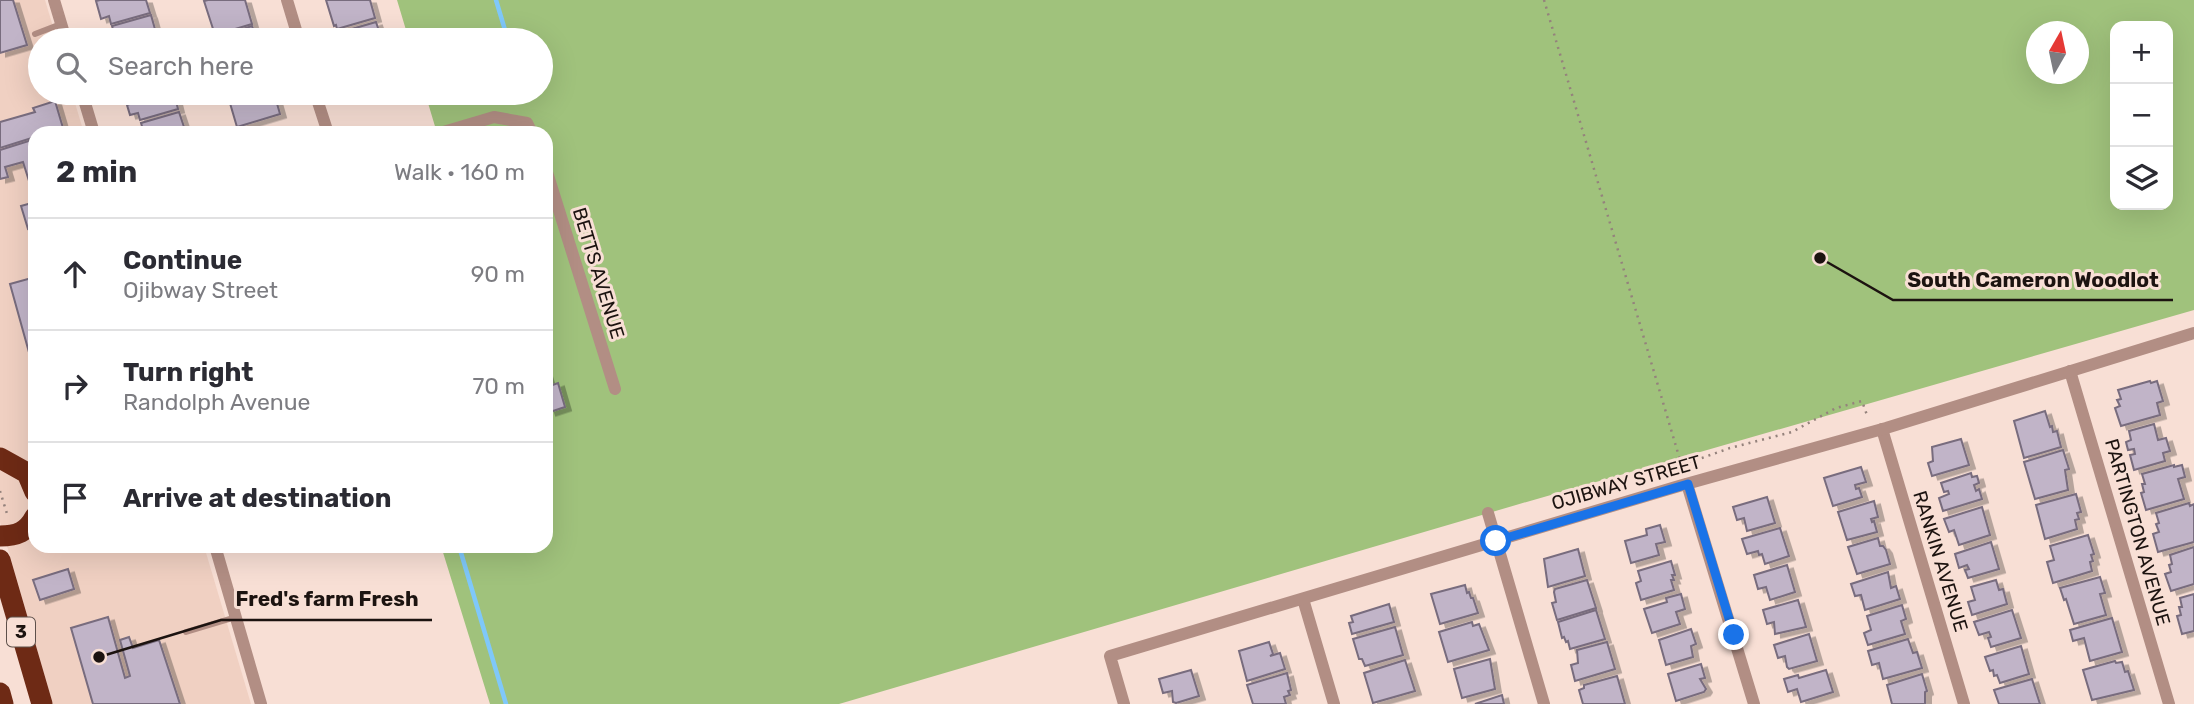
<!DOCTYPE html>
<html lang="en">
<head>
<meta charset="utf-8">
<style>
  :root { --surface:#fff; --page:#f7f7f7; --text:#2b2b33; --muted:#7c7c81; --line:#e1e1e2 }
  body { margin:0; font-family:Rubik,sans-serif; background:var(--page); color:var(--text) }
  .controls { position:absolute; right:21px; top:21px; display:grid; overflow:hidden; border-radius:14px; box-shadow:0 7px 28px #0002 }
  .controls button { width:63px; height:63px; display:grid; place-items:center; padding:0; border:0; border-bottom:2px solid var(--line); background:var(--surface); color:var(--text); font:35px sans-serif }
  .compass { position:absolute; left:2026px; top:21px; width:63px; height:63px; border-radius:50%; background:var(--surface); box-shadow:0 7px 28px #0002; rotate:9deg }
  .stop { position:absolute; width:21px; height:21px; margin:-16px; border:5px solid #1a73e8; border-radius:50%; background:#fff }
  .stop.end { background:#1a73e8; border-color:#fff; box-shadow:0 2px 7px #0008 }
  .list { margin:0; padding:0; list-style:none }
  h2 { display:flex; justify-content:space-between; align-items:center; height:91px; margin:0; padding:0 28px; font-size:30px }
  h2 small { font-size:23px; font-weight:400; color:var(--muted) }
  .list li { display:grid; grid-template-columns:46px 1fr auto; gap:21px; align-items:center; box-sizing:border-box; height:112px; padding:0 28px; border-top:2px solid var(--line) }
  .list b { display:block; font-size:26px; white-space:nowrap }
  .list p { margin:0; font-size:23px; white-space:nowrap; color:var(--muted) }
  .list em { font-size:23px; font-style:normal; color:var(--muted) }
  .icon { flex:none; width:38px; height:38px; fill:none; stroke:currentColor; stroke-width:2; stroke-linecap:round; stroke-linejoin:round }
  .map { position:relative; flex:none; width:2194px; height:704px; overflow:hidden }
  .search { position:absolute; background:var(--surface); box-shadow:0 7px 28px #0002; left:28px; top:28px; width:525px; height:77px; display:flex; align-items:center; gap:18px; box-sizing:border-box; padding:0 24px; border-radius:38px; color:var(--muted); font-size:26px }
  .panel { position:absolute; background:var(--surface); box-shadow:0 7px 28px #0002; left:28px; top:126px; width:525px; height:427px; border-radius:21px }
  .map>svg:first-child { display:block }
  .built { fill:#f0d0c2 }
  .green { fill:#a0c27c; fill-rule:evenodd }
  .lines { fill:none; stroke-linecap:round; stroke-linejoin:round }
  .stream { stroke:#7fc8fa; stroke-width:4.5 }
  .building { fill:#c1b4c8; stroke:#786c7e; stroke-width:2; filter:url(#shadow) }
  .path { stroke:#94827c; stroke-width:2.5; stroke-dasharray:2 5; stroke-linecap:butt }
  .lane { stroke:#b28e84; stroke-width:6 }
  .street { stroke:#b28e84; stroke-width:12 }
  .highway { stroke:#6e2a15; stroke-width:21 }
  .route { stroke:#1a73e8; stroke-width:9 }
  .labels { text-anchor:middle; stroke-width:6; stroke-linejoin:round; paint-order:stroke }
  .shield { fill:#f8dfd5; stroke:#5e504b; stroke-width:2 }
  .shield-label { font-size:18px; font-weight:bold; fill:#1c1310 }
  .street-label { font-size:19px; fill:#1c1310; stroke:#f8dfd5 }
  .leader { fill:none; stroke:#1c1310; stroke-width:2.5 }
  .callout-dot { fill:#1c1310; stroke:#f8dfd5; stroke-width:2.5 }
  .callout-label { font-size:21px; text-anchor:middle; font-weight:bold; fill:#1c1310; stroke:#f8dfd5; stroke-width:6; stroke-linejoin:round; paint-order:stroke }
</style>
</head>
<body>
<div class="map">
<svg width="2194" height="704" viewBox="0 0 2194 704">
  <defs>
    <filter id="shadow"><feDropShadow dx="6" dy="3.5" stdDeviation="0" flood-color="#0004"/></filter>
  </defs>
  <rect width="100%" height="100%" fill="#f8dfd5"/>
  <path class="built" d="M 0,0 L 45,0 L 57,40 L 40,40 L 40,93 L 72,93 L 84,133 L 35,133 L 35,546 L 204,546 L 251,704 L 53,704 L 0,522 Z"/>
  <path class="green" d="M 397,0 L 2194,0 L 2194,310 L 1516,505 L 839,704 L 490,704 L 441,546 L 546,546 L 546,133 L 437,133 L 425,93 L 541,93 L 541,40 L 409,40 ZM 2115,26 L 2168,26 L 2168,205 L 2115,205 ZM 2036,32 L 2078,32 L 2078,74 L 2036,74 Z"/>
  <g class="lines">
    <g class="stream">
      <path d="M 496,0 L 508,40"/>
      <path d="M 459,546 L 506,704"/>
    </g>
  </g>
  <g class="building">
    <path d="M 0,0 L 13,0 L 27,45 L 0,53 Z"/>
    <path d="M 100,0 L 146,0 L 150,13 L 111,24 L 109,16 L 101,19 L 96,1 Z"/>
    <path d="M 208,0 L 245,0 L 252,24 L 215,35 L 204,1 Z"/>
    <path d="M 326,0 L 370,0 L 375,18 L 337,29 L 336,25 L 334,26 Z"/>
    <path d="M 151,15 L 158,40 L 107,40 L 105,35 L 114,33 L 112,26 Z"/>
    <path d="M 376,22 L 382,40 L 338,40 L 340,38 L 338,33 Z"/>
    <path d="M 252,26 L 257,40 L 216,40 L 215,38 Z"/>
    <path d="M 123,93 L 174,93 L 178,109 L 140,120 L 138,113 L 130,115 L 127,105 L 135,102 L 134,99 L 125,101 Z"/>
    <path d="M 227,93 L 274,93 L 280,114 L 237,127 Z"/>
    <path d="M 55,101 L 63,128 L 48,133 L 35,133 L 35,137 L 0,148 L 0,122 L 35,112 L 33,108 Z"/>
    <path d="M 179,112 L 186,133 L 135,133 L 143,130 L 141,123 Z"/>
    <path d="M 35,139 L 35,200 L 23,162 L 5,167 L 8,177 L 0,179 L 0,150 Z"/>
    <path d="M 35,202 L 35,227 L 28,229 L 21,206 Z"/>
    <path d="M 35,277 L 35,374 L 10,284 Z"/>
    <path d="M 546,373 L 550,386 L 558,383 L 565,407 L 550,412 L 546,400 Z"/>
    <path d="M 2150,381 L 2151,383 L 2157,381 L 2163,401 L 2157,403 L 2160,415 L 2121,426 L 2115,408 L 2120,406 L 2117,400 L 2121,399 L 2118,390 Z"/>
    <path d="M 2045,411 L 2050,427 L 2052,426 L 2053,432 L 2057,431 L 2061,447 L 2024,458 L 2014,421 Z"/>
    <path d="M 2154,424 L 2158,440 L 2166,438 L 2170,451 L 2163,453 L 2165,461 L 2134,470 L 2130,455 L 2135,454 L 2134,449 L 2128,450 L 2126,442 L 2131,440 L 2129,431 Z"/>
    <path d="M 1961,439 L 1969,465 L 1932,476 L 1928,463 L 1933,461 L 1932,447 Z"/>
    <path d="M 2063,450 L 2069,469 L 2065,470 L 2068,490 L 2035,499 L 2024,462 Z"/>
    <path d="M 2174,465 L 2174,467 L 2182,465 L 2185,477 L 2178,479 L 2184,499 L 2146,510 L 2141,493 L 2144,492 L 2142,484 L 2145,484 L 2142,474 Z"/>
    <path d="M 1861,467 L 1866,482 L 1855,485 L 1856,489 L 1859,488 L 1862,497 L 1833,506 L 1824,478 Z"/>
    <path d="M 1971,473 L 1972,477 L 1977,476 L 1979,483 L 1974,485 L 1976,491 L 1979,489 L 1982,499 L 1943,511 L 1939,498 L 1949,494 L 1948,491 L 1944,492 L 1941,483 Z"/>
    <path d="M 2076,494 L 2081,512 L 2077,513 L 2079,519 L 2075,520 L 2077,529 L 2045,539 L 2036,505 Z"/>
    <path d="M 1767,497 L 1775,523 L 1747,531 L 1744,518 L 1737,520 L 1733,507 Z"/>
    <path d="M 1874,501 L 1878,517 L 1871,519 L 1872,522 L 1874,521 L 1877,532 L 1847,540 L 1838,512 Z"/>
    <path d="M 2189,503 L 2190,506 L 2194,504 L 2194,542 L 2158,552 L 2153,534 L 2159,532 L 2156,524 L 2159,523 L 2156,513 Z"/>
    <path d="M 1982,507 L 1990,535 L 1959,545 L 1954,530 L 1949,532 L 1944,519 Z"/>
    <path d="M 1660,525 L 1665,542 L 1656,544 L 1659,555 L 1631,563 L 1625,541 L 1647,535 L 1646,529 Z"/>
    <path d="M 1780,528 L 1789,556 L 1765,564 L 1762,554 L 1759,555 L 1758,551 L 1747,554 L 1742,539 Z"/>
    <path d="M 2088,535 L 2094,554 L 2091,555 L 2093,561 L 2090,562 L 2092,571 L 2053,583 L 2047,562 L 2054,560 L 2050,546 Z"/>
    <path d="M 1878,538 L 1880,546 L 1883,546 L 1886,550 L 1890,564 L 1857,574 L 1848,547 Z"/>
    <path d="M 1991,542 L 1999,569 L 1968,578 L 1965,570 L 1969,569 L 1967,565 L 1959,568 L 1955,554 Z"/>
    <path d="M 2194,547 L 2194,584 L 2171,591 L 2165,574 L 2171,572 L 2169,565 L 2172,564 L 2170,555 Z"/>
    <path d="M 1578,549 L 1585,576 L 1548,587 L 1544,559 Z"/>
    <path d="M 1671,561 L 1675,575 L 1672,575 L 1674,580 L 1671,580 L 1674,590 L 1641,600 L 1636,583 L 1641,581 L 1638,571 Z"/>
    <path d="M 1787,565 L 1795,592 L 1770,600 L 1766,587 L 1758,589 L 1754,575 Z"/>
    <path d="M 68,569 L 74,589 L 40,600 L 33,580 Z"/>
    <path d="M 1888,572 L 1891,588 L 1896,586 L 1900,599 L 1865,610 L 1861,595 L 1855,596 L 1851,584 Z"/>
    <path d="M 2100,577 L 2105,593 L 2100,594 L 2106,615 L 2074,624 L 2066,599 L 2064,600 L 2060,588 Z"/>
    <path d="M 1587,580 L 1596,608 L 1557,620 L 1552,603 L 1556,602 L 1554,592 L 1555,589 Z"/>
    <path d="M 1996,580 L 1999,590 L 2003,589 L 2007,604 L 1972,615 L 1968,602 L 1975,600 L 1971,587 Z"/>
    <path d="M 1465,585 L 1467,593 L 1469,592 L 1471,598 L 1473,598 L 1478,613 L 1440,624 L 1431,594 Z"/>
    <path d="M 1681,594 L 1685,609 L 1676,612 L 1680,624 L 1652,633 L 1644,609 L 1667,602 L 1666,598 Z"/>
    <path d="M 2194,594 L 2194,631 L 2182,634 L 2177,616 L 2181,615 L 2179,607 L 2182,607 L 2180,598 Z"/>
    <path d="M 1798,600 L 1806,627 L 1775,634 L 1774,622 L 1767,624 L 1763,610 Z"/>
    <path d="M 1389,604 L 1394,622 L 1352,634 L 1349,623 L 1353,622 L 1351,616 Z"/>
    <path d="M 1902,605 L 1906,619 L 1901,621 L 1905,634 L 1868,645 L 1864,633 L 1871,630 L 1867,616 Z"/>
    <path d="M 1596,610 L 1605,639 L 1570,649 L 1568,641 L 1566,642 L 1564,637 L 1562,638 L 1558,622 Z"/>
    <path d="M 2012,610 L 2021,638 L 1991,647 L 1988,638 L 1991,637 L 1989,632 L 1979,635 L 1974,622 Z"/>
    <path d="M 108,617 L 125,678 L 130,676 L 120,640 L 129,637 L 133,648 L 159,640 L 180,704 L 93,704 L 71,628 Z"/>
    <path d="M 2112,618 L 2122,652 L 2090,661 L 2084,638 L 2073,641 L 2070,630 Z"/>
    <path d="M 1472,622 L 1473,626 L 1479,624 L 1489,650 L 1448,662 L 1439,632 Z"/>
    <path d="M 1395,627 L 1403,655 L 1365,666 L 1362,659 L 1359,659 L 1353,639 Z"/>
    <path d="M 1691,629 L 1696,644 L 1691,646 L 1693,657 L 1666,665 L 1659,640 Z"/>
    <path d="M 1809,634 L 1817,661 L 1789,669 L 1787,667 L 1785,656 L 1778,658 L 1774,645 Z"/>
    <path d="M 1908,639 L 1913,653 L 1917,652 L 1922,668 L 1883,679 L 1879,663 L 1872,665 L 1868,651 Z"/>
    <path d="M 1269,642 L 1273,654 L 1270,656 L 1280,653 L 1285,669 L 1247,681 L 1239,651 Z"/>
    <path d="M 1607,642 L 1615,669 L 1575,681 L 1571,665 L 1578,663 L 1577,650 Z"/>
    <path d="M 2021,646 L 2029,674 L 2000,683 L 1997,675 L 1994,676 L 1993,670 L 1990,671 L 1985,657 Z"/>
    <path d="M 1490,659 L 1495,689 L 1462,698 L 1454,669 Z"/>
    <path d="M 1405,660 L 1415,691 L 1373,703 L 1364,673 Z"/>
    <path d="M 2115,661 L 2116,663 L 2122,662 L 2125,672 L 2128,671 L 2134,690 L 2092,700 L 2083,670 Z"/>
    <path d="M 1701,664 L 1705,678 L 1700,679 L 1706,689 L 1704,692 L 1676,701 L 1668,674 Z"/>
    <path d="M 1191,670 L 1199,696 L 1176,703 L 1173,702 L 1172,691 L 1163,693 L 1159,679 Z"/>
    <path d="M 1826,670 L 1833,692 L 1801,702 L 1797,689 L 1788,692 L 1784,679 L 1798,675 L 1799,678 Z"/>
    <path d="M 1287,673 L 1291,690 L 1288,691 L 1290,695 L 1284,697 L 1286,704 L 1253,704 L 1247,685 Z"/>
    <path d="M 1922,674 L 1927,691 L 1925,692 L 1925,704 L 1892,704 L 1887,685 Z"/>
    <path d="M 1617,676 L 1625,704 L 1583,704 L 1579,690 L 1584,688 L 1584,685 Z"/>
    <path d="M 2032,679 L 2040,704 L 1999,704 L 1994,690 Z"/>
    <path d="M 1502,695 L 1504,704 L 1475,704 Z"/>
  </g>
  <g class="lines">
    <g class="path">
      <path d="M 1544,0 L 1683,470"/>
      <path d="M 1682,465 L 1730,448 L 1792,432 L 1836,408 L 1862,401 L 1868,418"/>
      <path d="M 0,491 L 8,517"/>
    </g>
    <g class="lane">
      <path d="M 35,34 L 61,24"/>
      <path d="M 186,632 L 236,617"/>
    </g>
    <g class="street">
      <path d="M 54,0 L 66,40"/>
      <path d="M 287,0 L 299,40"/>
      <path d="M 82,93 L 94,133"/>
      <path d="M 315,93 L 328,133"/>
      <path d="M 440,133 L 494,117 L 527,123 L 532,133"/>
      <path d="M 546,169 L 615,389"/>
      <path d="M 2070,371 L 2169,704"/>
      <path d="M 1882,429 L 1964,704"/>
      <path d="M 1687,484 L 1754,704"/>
      <path d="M 1488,513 L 1544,704"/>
      <path d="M 215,546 L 261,704"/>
      <path d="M 1303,599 L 1334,704"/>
      <path d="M 1124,704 L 1110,656 L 1679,486 L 1886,428 L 2194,333"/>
    </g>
    <g class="highway">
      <path d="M 0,458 L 27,473 L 35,492"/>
      <path d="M 0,536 C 17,536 27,532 35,517"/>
      <path d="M 0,560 L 42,704"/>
      <path d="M 0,693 L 3,704"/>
    </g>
  </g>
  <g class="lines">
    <path class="route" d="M 1496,541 L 1688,484 L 1734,635"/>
  </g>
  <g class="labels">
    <rect class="shield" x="7" y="617.5" width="28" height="29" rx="5"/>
    <g class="shield-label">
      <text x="21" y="638">3</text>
    </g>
    <g class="street-label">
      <text transform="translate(599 273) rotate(73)" y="7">BETTS AVENUE</text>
      <text transform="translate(1626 482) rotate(-16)" y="7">OJIBWAY STREET</text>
      <text transform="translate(2138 532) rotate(74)" y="7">PARTINGTON AVENUE</text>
      <text transform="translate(1941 561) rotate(73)" y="7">RANKIN AVENUE</text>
    </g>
  </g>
  <path class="leader" d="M1820 258L1893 300H2173M99 657L221 620H432"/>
  <g class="callout-dot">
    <circle cx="1820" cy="258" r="7"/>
    <circle cx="99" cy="657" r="7"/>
  </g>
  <g class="callout-label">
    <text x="2033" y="287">South Cameron Woodlot</text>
    <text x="327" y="606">Fred's farm Fresh</text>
  </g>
</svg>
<div class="controls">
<button>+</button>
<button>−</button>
<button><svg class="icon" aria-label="layers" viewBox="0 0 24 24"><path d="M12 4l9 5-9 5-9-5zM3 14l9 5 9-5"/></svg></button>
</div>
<svg class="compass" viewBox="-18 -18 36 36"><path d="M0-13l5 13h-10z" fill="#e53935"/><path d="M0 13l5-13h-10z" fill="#7c7c81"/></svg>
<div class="stop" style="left:1496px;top:541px"></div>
<div class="stop end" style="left:1734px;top:635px"></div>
<div class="search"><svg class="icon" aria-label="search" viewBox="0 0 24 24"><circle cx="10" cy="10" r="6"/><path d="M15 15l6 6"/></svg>Search here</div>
<section class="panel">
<h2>2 min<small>Walk · 160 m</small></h2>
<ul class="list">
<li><svg class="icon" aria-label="ahead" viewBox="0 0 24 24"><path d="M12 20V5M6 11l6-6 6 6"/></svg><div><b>Continue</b><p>Ojibway Street</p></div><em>90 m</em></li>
<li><svg class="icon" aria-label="right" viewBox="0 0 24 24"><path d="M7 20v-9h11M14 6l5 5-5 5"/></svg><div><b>Turn right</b><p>Randolph Avenue</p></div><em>70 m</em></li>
<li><svg class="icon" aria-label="arrive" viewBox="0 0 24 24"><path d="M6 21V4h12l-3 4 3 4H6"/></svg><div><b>Arrive at destination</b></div></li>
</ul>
</section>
</div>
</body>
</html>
